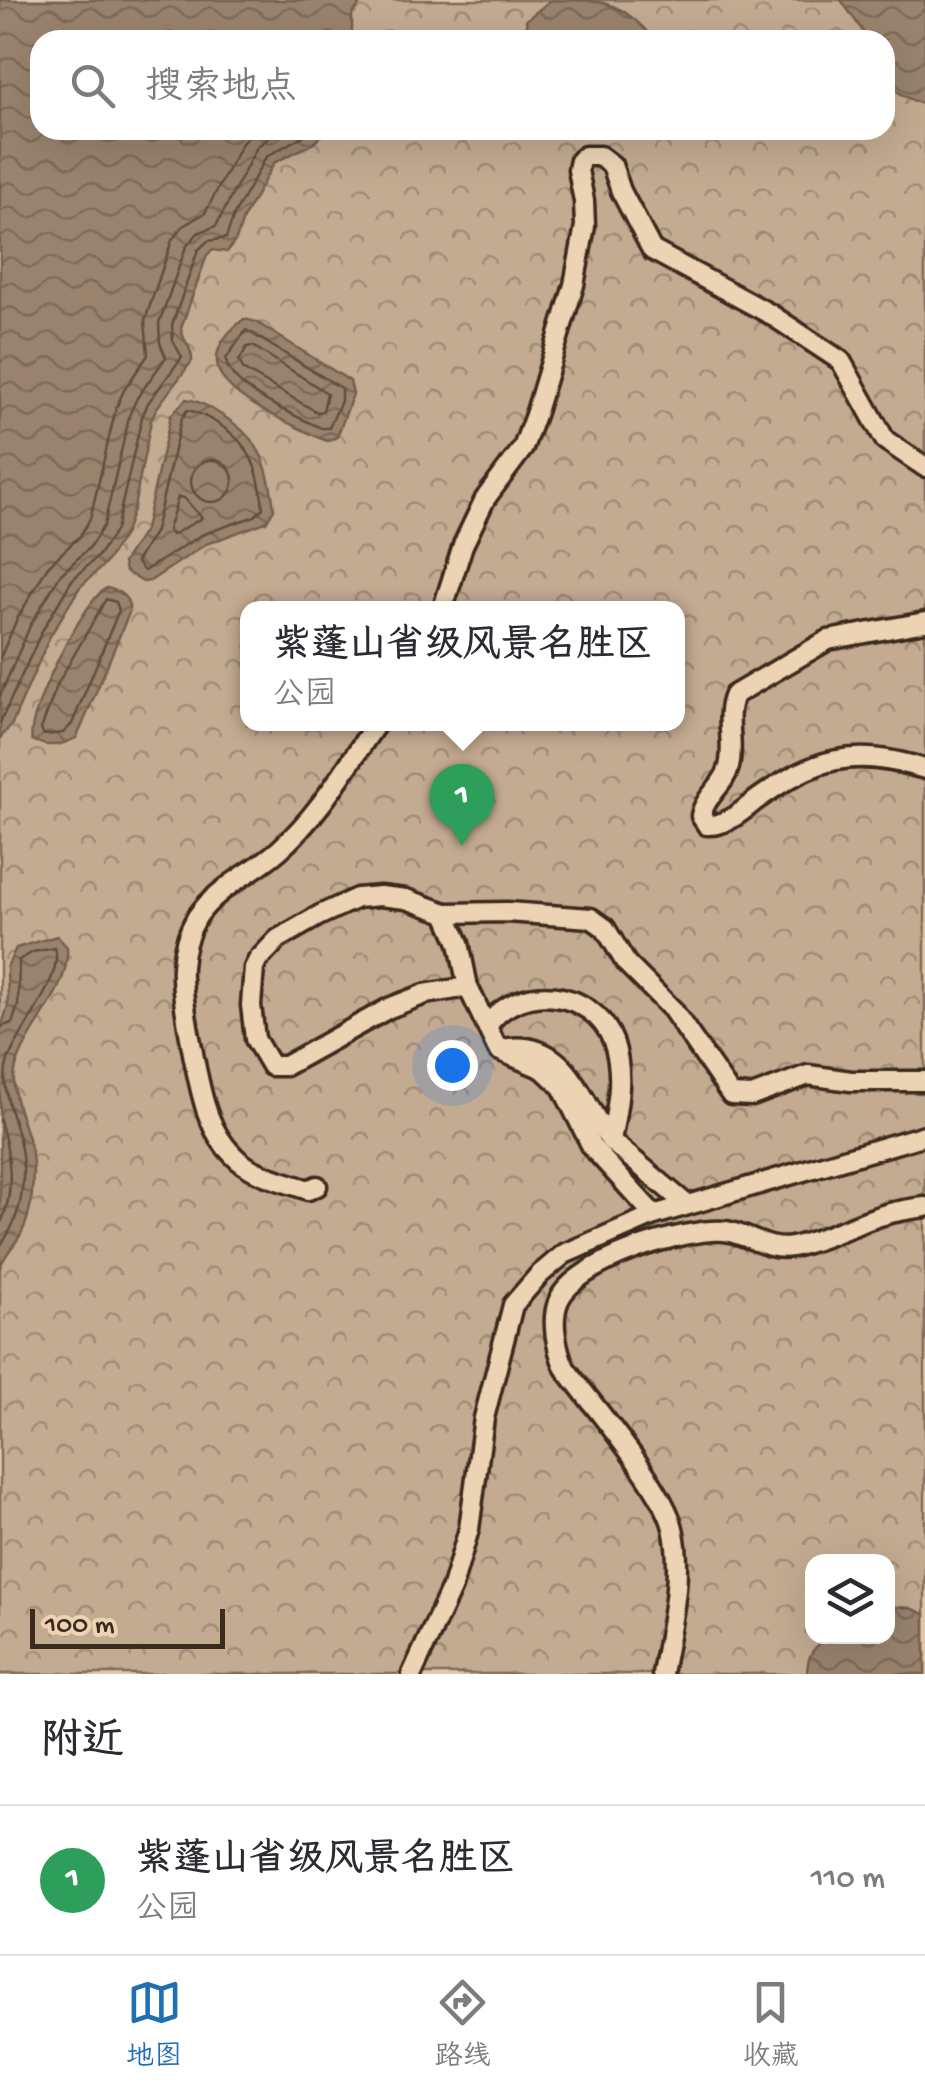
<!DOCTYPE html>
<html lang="zh">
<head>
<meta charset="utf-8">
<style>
  :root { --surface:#fff; --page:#f2f2f3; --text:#2b2b33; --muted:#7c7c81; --line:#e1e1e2; --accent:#1f6fb2 }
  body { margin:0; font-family:"Gochi Hand","LXGW WenKai TC",sans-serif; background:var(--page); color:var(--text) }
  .controls { position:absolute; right:30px; bottom:30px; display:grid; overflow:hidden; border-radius:20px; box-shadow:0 10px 40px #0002 }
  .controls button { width:90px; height:90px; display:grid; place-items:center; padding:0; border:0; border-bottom:2px solid var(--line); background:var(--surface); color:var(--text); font:50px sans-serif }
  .scale { position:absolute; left:30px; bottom:25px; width:195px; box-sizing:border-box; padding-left:10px; border:5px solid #3b2a1e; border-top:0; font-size:28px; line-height:35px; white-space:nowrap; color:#3b2a1e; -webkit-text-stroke:8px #ecd3b4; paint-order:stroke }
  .you { position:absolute; left:452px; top:1065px; width:35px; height:35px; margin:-25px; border:8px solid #fff; border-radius:50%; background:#1a73e8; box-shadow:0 0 0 15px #1a73e833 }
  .badge { display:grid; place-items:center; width:65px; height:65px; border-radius:50%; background:var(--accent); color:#fff; font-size:32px; font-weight:700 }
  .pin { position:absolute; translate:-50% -82px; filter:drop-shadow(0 2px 5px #0008) }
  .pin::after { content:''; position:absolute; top:52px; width:35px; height:30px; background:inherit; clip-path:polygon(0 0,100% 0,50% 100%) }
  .popup { position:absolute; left:240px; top:601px; width:445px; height:130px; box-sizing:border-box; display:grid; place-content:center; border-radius:20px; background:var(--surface); filter:drop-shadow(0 2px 8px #0005); font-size:32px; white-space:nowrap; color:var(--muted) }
  .popup b { font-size:38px; color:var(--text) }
  .popup::after { content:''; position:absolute; left:50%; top:100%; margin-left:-20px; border:20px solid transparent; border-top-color:var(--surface) }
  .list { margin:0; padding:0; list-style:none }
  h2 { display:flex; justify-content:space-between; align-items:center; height:130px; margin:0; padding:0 40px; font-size:42px }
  h2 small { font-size:32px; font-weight:400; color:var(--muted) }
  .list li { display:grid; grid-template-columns:65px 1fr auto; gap:30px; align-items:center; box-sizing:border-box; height:150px; padding:0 40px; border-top:2px solid var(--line) }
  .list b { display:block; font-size:38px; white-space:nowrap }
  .list p { margin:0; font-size:32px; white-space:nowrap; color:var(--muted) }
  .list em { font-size:32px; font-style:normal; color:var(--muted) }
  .icon { flex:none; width:55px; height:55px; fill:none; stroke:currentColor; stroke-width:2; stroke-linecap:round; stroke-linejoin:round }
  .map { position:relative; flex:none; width:925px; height:1674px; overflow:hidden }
  .search { position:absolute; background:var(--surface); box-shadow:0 10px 40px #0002; left:30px; right:30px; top:30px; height:110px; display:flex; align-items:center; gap:25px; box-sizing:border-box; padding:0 35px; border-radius:30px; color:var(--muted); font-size:38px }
  .sheet { height:280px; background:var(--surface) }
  nav { display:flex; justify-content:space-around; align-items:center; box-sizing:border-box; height:140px; border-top:2px solid var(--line); background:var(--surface); font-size:28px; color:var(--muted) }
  nav a { display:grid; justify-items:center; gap:5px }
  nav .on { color:var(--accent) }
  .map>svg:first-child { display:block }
  .park { fill:url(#park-crowns); stroke:#7f6a58; stroke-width:2.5; fill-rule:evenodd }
  .water { fill:url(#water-waves); stroke:#735f4d; stroke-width:2.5 }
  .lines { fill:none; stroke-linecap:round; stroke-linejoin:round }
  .shore { stroke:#614e3e; stroke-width:2.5 }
  .minor-casing { stroke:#3b2a1e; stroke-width:25 }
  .minor { stroke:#ecd3b4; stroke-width:18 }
</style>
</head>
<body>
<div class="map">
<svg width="925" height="1674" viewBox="0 0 925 1674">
  <defs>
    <pattern id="park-crowns" width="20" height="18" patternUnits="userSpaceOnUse" patternTransform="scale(2.5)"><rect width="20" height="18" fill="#c3ab91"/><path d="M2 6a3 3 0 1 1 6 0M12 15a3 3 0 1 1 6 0" fill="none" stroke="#a08b76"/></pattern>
    <pattern id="water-waves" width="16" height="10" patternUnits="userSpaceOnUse" patternTransform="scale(2.5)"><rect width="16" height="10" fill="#99836d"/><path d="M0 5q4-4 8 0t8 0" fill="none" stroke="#7e6b59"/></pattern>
  </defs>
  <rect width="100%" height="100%" fill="#e2c9ab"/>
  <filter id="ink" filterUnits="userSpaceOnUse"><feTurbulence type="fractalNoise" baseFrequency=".01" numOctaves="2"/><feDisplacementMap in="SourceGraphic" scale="20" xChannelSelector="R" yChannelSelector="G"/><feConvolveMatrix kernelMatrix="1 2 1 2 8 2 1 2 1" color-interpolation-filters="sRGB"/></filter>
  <g filter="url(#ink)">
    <path class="park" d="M 0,0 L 925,0 L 925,1674 L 0,1674 ZM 40,40 L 885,40 L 885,130 L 40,130 ZM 247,608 L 677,608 L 677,724 L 247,724 ZM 812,1562 L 888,1562 L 888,1636 L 812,1636 Z"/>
    <g class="water">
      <path d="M 0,0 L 363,0 L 352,15 L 352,40 L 40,40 L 40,130 L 327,130 L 314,143 L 274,163 L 243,219 L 236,240 L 227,252 L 212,250 L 207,255 L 181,328 C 182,341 193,347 192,361 L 156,409 L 151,421 L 134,507 L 125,533 L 105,564 L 80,587 L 50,636 L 12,724 L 0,738 Z"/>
      <path d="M 551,0 C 605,0 619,0 655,40 L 533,40 L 527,30 L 526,20 Z"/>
      <path d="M 841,0 L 925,0 L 925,105 C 885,91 885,80 885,40 L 869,40 Z"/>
      <path d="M 244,319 L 256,322 L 350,381 L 353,394 L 337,437 L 327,441 L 317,437 C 271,413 168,378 244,319 Z"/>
      <path d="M 186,399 C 197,400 206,405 215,411 C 259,436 268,460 274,509 L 266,522 L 206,544 L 150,581 L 143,582 L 125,571 L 123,563 L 145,529 L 171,415 Z"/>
      <path d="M 107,588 C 120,591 131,598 129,613 L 81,728 L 76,738 C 60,746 48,748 32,740 C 25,716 85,597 107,588 Z"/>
      <path d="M 57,936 L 67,947 C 70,992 28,1026 16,1067 C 6,1098 33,1134 33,1166 C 33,1189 32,1213 21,1234 C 14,1246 5,1254 0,1267 L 0,1032 L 8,1005 L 7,967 L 16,948 Z"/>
      <path d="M 888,1606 L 910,1608 L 925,1614 L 925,1674 L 807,1674 C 807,1627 854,1636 888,1636 Z"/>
    </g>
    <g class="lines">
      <g class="shore">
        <path d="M 246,330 L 341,388 L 341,401 L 329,428 L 321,428 C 295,415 228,389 226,359 Z"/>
        <path d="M 253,346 L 327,393 L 323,411 L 317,412 L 244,370 L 239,361 L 247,347 Z"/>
        <path d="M 187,410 C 197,411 206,417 215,422 C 250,442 260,470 263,508 L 255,516 L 201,535 L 144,571 L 136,562 L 155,531 L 181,420 Z"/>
        <circle cx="212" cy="481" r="21"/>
        <path d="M 178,497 L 184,498 L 202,518 L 172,535 L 168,530 Z"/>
        <path d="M 106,599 L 116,602 L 119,610 L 72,724 L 63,733 L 44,735 L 41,729 L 58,683 Z"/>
        <path d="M 0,658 L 17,619 L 48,566 L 80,536 L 90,519 L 116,408 L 124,390 L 148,355 L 145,320 L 172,240 L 183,226 L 205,213 L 242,143 L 254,130"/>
        <path d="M 0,696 L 30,626 L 60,575 L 90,547 L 104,525 L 130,413 L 137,398 L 166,357 L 160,343 L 159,323 L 186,247 L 198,233 L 216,226 L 257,147 L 268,138 L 290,130"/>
        <path d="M 0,723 L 42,631 L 72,580 L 98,556 L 116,530 L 142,417 L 148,403 L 182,357 L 173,341 L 172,325 L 198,250 L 208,241 L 226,238 L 234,215 L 266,157 L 313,130"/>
        <path d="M 0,1027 L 12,1023 L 18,1006 L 19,960 L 33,952 L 55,948 C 64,977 19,1031 8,1060 C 0,1084 11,1111 18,1135 C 28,1173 24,1215 0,1246"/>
        <path d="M 0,1120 C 10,1154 16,1192 0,1225"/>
      </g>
      <defs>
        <g id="minor">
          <path d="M 443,608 L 463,545 L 485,499 L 523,448 L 536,412 L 574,285 L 585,226 L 584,201 L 578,170 L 580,160 L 585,156 L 600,156 L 612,165 L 621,191 L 652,250 L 770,314 L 841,361 L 885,440 L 925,467"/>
          <path d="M 925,622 L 828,640 L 734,695 C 724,717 735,743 729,767 C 724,786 704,797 701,816 L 707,825 C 726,826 741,812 755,801 C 816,757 852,747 925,769"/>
          <path d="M 446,913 L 459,943 L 468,987 L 498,1050 L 543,1069 L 562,1087 L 592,1147 L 654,1215"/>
          <path d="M 468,987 L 425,994 L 389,1008 L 285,1066 L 271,1066 L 255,1039 L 251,1005 L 254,968 L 258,960 L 278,939 L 320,915 L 357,898 L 380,896 L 406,899 L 446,913 L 507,912 L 591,918 L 605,928 L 626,963 L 672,1009 L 731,1095 L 752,1096 L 808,1075 L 851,1081 L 925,1081"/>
          <path d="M 487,1026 C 519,980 593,989 613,1041 C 625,1075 617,1107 611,1141 L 687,1205"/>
          <path d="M 502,1049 C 569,1037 580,1103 611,1141"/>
          <path d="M 317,1186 L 308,1190 C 284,1181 251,1175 233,1155 C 223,1145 214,1130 209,1117 C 199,1093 180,993 182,967 C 183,950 188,932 197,917 C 217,887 253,873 279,850 C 319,815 346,767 376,724"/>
          <path d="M 412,1674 L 452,1587 L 469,1529 L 484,1418 L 513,1305 L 539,1275 L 564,1254 L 654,1215 L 925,1135"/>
          <path d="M 662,1674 C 670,1628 684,1575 673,1528 C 663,1486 593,1406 565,1368 C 557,1350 550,1320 559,1300 C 575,1262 686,1227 725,1231 C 748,1234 768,1252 792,1247 C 822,1241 851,1225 880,1216 C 894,1211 910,1209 925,1207"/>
        </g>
      </defs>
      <use href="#minor" class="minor-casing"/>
      <use href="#minor" class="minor"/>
    </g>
  </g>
</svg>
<div class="controls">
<button><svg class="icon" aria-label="layers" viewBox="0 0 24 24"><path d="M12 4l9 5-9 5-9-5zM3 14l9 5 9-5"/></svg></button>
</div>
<div class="scale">100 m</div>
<div class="you"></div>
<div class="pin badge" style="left:462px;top:846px;background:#2e9e5b">1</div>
<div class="popup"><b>紫蓬山省级风景名胜区</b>公园</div>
<div class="search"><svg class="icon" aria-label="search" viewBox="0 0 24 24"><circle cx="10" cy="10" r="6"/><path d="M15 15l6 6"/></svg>搜索地点</div>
</div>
<section class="sheet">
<h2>附近<small></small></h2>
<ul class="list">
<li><span class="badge" style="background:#2e9e5b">1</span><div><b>紫蓬山省级风景名胜区</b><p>公园</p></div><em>110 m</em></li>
</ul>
</section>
<nav>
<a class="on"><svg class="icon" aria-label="map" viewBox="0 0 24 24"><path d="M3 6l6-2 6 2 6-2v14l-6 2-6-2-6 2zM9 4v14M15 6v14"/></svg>地图</a>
<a><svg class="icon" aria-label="directions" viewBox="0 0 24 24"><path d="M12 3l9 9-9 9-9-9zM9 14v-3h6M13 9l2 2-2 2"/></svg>路线</a>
<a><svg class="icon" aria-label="saved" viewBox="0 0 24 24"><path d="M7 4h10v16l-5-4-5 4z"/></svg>收藏</a>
</nav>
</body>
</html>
